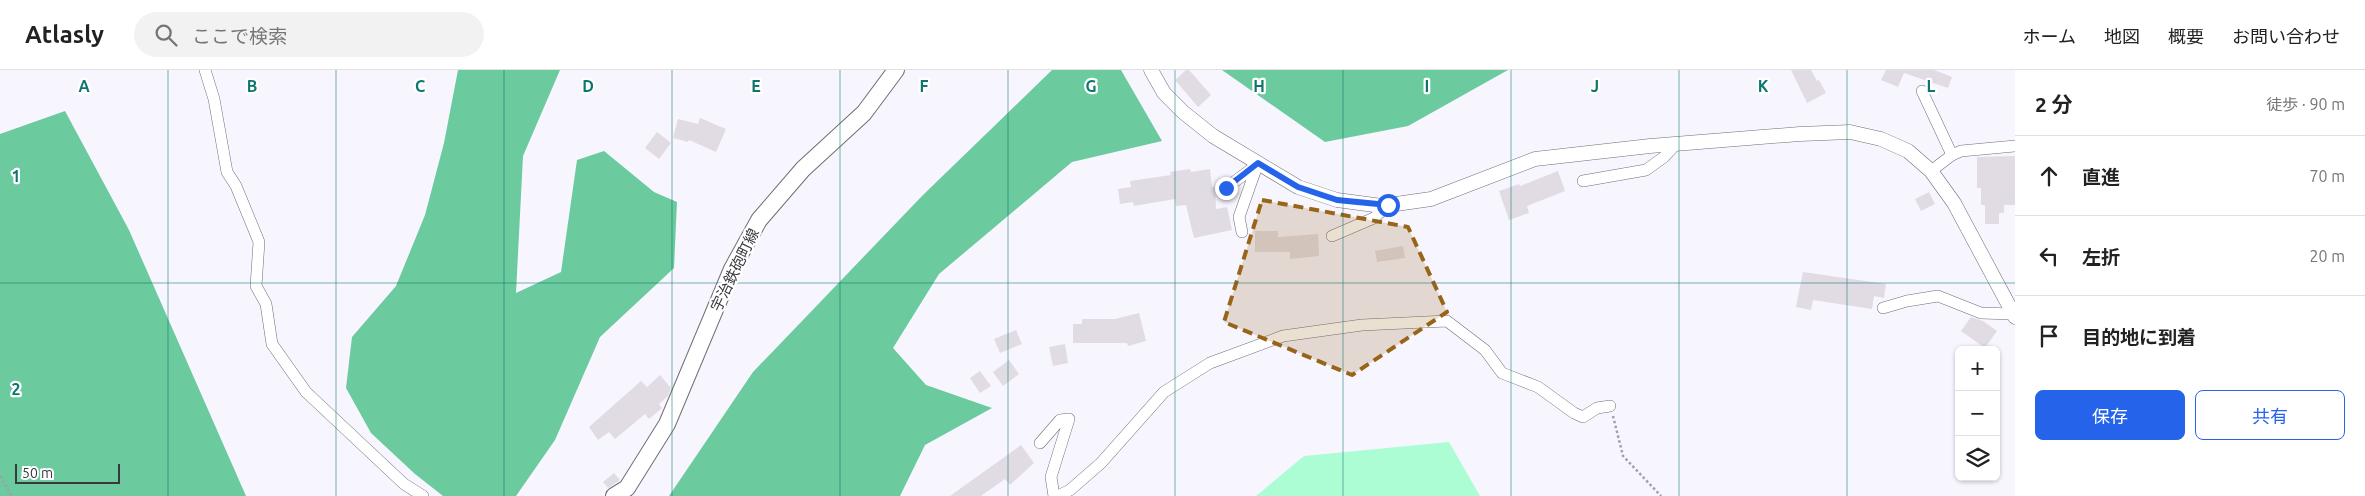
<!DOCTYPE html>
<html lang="ja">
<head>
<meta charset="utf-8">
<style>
  :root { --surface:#fff; --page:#f2f2f2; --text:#222; --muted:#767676; --line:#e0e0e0; --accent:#2563eb }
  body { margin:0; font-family:Ubuntu,"Noto Sans JP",sans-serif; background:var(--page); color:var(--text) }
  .controls { position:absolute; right:15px; bottom:15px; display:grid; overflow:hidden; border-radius:8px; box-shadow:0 1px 4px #0004 }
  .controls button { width:45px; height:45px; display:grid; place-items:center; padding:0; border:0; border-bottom:1px solid var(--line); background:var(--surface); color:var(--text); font:25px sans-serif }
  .scale { position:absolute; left:15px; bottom:12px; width:105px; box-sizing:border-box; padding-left:5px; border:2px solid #39383c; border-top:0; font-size:14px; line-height:18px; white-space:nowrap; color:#39383c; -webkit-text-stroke:4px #fff; paint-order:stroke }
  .stop { position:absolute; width:15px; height:15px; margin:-11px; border:4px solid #2563eb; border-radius:50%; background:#fff }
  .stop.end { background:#2563eb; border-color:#fff; box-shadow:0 1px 5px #0008 }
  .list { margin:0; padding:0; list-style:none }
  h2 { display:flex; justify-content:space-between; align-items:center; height:65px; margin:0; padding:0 20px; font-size:21px }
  h2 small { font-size:16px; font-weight:400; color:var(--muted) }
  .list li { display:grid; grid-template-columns:32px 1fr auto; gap:15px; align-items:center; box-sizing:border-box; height:80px; padding:0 20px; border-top:1px solid var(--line) }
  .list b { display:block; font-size:19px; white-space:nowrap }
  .list em { font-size:16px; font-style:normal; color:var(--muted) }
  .actions { display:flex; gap:10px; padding:15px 20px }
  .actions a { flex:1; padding:11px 0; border:1px solid var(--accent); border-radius:8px; text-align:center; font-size:18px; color:var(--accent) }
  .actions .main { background:var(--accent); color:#fff }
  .icon { flex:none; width:28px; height:28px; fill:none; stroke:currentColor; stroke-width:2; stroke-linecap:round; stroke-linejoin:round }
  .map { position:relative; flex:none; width:2015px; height:426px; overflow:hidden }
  header { display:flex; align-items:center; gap:30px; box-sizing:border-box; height:70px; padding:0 25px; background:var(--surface); border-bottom:1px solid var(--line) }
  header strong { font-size:24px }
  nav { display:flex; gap:28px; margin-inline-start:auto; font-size:18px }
  .search { width:350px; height:45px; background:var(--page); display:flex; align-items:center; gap:12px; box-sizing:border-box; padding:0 18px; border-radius:28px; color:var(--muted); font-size:19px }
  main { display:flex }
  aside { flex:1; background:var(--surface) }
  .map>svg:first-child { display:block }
  .green { fill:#adfdd4 }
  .forest { fill:#6bca9e }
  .building { fill:#e1dbe4 }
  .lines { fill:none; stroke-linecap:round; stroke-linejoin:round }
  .minor-casing { stroke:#6e6e77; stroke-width:12 }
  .tertiary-casing { stroke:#6e6e77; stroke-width:15 }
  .secondary-casing { stroke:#6e6e77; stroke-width:18 }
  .path { stroke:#a1a0a7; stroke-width:2.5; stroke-dasharray:2.5 2.5; stroke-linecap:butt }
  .minor { stroke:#fff; stroke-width:11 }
  .tertiary { stroke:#fff; stroke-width:14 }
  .secondary { stroke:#fff; stroke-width:16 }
  .route { stroke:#2563eb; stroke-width:6 }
  .marked { fill:#986419; fill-opacity:0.2; stroke:#986419; stroke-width:4; stroke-dasharray:10 6; stroke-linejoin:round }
  .grid { fill:none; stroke:#0f766e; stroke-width:1; stroke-opacity:0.55 }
  .labels { text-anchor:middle; stroke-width:4.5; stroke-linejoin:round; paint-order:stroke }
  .street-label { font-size:15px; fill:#39383c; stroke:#fff }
  .grid-label { font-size:16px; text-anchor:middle; font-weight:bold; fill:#0f766e; stroke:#fff; stroke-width:4.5; stroke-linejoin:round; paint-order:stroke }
</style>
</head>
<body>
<header>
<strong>Atlasly</strong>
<div class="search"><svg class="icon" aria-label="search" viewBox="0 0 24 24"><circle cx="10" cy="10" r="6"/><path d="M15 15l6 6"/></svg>ここで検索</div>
<nav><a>ホーム</a><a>地図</a><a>概要</a><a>お問い合わせ</a></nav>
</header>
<main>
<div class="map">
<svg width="2015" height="426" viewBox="0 0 2015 426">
  <rect width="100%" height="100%" fill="#f7f6ff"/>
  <path class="green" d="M 1449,372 L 1480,426 L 1256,426 L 1304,386 Z"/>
  <g class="forest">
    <path d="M 458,0 L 560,0 L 523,86 L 516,223 L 561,202 L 577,90 L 604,81 L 654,122 L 677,132 L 674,198 L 600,267 L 555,370 L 516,426 L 443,426 L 415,404 L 371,363 L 346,318 L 352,267 L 396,216 L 425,145 L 444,73 Z"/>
    <path d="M 1052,0 L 1121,0 L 1162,71 L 1072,92 L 939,204 L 893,278 L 926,315 L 992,338 L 925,375 L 900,426 L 669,426 L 753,302 L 923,125 Z"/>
    <path d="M 1222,0 L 1508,0 L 1408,56 L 1325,72 Z"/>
    <path d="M 65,41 L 129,160 L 246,426 L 0,426 L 0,64 Z"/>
  </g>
  <g class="building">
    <path d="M 1186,0 L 1189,0 L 1211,25 L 1198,37 L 1175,10 Z"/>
    <path d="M 1791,0 L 1811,0 L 1817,11 L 1819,10 L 1826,23 L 1807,33 Z"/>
    <path d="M 1886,0 L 1934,0 L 1952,7 L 1948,18 L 1904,3 L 1898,17 L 1881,10 Z"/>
    <path d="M 700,48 L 726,59 L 716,82 L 689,70 L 688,72 L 673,68 L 678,49 L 698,54 Z"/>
    <path d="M 657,62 L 671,73 L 659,89 L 645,78 Z"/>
    <path d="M 2015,86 L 2015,135 L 2004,135 L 2004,143 L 1999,143 L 1999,154 L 1985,154 L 1985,135 L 1981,135 L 1981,118 L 1977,118 L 1977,87 Z"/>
    <path d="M 1190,99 L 1191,102 L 1210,99 L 1212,117 L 1215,116 L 1216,139 L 1227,137 L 1232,160 L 1194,168 L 1186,135 L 1176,136 L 1175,129 L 1134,136 L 1133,132 L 1120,134 L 1118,119 L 1131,117 L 1130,111 L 1171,105 L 1170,102 Z"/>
    <path d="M 1558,101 L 1565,121 L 1527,136 L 1529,143 L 1509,150 L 1499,121 L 1519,114 L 1520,116 Z"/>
    <path d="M 1929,122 L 1935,134 L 1921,141 L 1915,129 Z"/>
    <path d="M 1255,161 L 1278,161 L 1278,167 L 1318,164 L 1319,186 L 1290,189 L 1290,182 L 1255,182 Z"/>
    <path d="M 1403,176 L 1405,188 L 1377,192 L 1375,181 Z"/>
    <path d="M 1803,202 L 1886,214 L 1884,228 L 1874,226 L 1872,239 L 1813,230 L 1811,240 L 1796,237 Z"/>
    <path d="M 1139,243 L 1146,271 L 1128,276 L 1127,273 L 1073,273 L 1073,254 L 1082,254 L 1082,249 L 1115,249 Z"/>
    <path d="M 1971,247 L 1983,251 L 1997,261 L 1985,278 L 1961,261 Z"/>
    <path d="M 1016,260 L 1022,274 L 1000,283 L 994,269 Z"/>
    <path d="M 1065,274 L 1068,293 L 1053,296 L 1049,277 Z"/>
    <path d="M 1009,290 L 1019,304 L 1003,316 L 993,302 Z"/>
    <path d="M 980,301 L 991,316 L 980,323 L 970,308 Z"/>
    <path d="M 660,305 L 671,318 L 668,326 L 659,334 L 662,338 L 649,349 L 645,344 L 615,369 L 609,362 L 598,370 L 589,357 L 641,311 L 647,317 Z"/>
    <path d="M 1021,375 L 1034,393 L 1010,415 L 1005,409 L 981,426 L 950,426 Z"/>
    <path d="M 614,403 L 620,410 L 608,418 L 603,412 Z"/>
  </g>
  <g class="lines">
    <defs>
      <g id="minor">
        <path d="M 205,0 L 214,29 L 227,102 L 236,116 L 259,172 L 256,216 L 266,234 L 272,274 L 306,322 L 404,414 L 423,426"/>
        <path d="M 1922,21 L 1952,85"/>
        <path d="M 1931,101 L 1952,85 L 1961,81 L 2015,76"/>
        <path d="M 1583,111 L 1646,100 L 1664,87 L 1676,74"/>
        <path d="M 1226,118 L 1257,95"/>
        <path d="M 1242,162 L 1239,147 L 1258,93"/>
        <path d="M 1332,166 L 1374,148 L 1388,135"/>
        <path d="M 1883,238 L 1907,231 L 1938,226 L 1981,243 L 2013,244"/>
        <path d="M 1040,373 L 1060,350 L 1069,349 L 1051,407 L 1054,426"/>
        <path d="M 1058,426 L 1070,420 L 1101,393 L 1164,322 L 1210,293 L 1283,266 L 1362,255 L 1447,251 L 1485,280 L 1502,303 L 1538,317 L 1574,343 L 1583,347 L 1597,338 L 1610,336"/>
      </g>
      <path id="tertiary" d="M 1151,0 L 1164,23 L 1183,42 L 1213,66 L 1298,117 L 1337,130 L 1382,136 L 1431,129 L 1535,89 L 1650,76 L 1800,64 L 1850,62 L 1881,69 L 1908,81 L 1931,101 L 1954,133 L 2015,247"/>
      <path id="secondary" d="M 614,426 L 627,418 L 667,354 L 732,199 L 759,150 L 803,99 L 864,43 L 896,0"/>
    </defs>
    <use href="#minor" class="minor-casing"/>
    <use href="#tertiary" class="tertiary-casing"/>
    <use href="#secondary" class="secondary-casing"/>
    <g class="path">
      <path d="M 1613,346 L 1623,386 L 1661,426"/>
      <path d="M 0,406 L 12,426"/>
    </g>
    <use href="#minor" class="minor"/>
    <use href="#tertiary" class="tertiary"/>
    <use href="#secondary" class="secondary"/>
  </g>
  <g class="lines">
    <path class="route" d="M 1226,118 L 1258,93 L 1298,117 L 1337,130 L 1388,135"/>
  </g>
  <path class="marked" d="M 1262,130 L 1408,157 L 1447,242 L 1352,305 L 1224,252 Z"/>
  <path class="grid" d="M 168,0 L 168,426M 336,0 L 336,426M 504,0 L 504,426M 672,0 L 672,426M 840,0 L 840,426M 1008,0 L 1008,426M 1175,0 L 1175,426M 1343,0 L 1343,426M 1511,0 L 1511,426M 1679,0 L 1679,426M 1847,0 L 1847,426M 0,213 L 2015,213"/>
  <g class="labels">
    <g class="street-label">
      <text transform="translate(735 200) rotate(-64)" y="5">宇治鉄砲町線</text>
    </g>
  </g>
  <g class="grid-label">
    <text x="84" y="22">A</text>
    <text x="252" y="22">B</text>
    <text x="420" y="22">C</text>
    <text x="588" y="22">D</text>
    <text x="756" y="22">E</text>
    <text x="924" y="22">F</text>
    <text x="1091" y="22">G</text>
    <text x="1259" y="22">H</text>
    <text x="1427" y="22">I</text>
    <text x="1595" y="22">J</text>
    <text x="1763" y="22">K</text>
    <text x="1931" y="22">L</text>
    <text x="16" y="112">1</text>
    <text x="16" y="325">2</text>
  </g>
</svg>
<div class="controls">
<button>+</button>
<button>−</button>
<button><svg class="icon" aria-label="layers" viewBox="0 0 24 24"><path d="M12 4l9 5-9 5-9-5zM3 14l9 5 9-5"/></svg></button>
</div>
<div class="scale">50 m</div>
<div class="stop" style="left:1388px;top:135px"></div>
<div class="stop end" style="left:1226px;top:118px"></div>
</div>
<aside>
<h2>2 分<small>徒歩 · 90 m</small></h2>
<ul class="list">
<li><svg class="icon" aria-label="ahead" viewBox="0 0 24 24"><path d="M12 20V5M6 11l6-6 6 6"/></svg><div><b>直進</b></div><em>70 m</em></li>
<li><svg class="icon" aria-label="left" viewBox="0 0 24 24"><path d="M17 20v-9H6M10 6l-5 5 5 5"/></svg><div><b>左折</b></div><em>20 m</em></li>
<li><svg class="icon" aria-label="arrive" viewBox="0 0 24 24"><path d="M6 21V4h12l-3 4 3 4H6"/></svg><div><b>目的地に到着</b></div></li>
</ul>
<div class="actions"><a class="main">保存</a><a>共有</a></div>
</aside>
</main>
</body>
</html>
